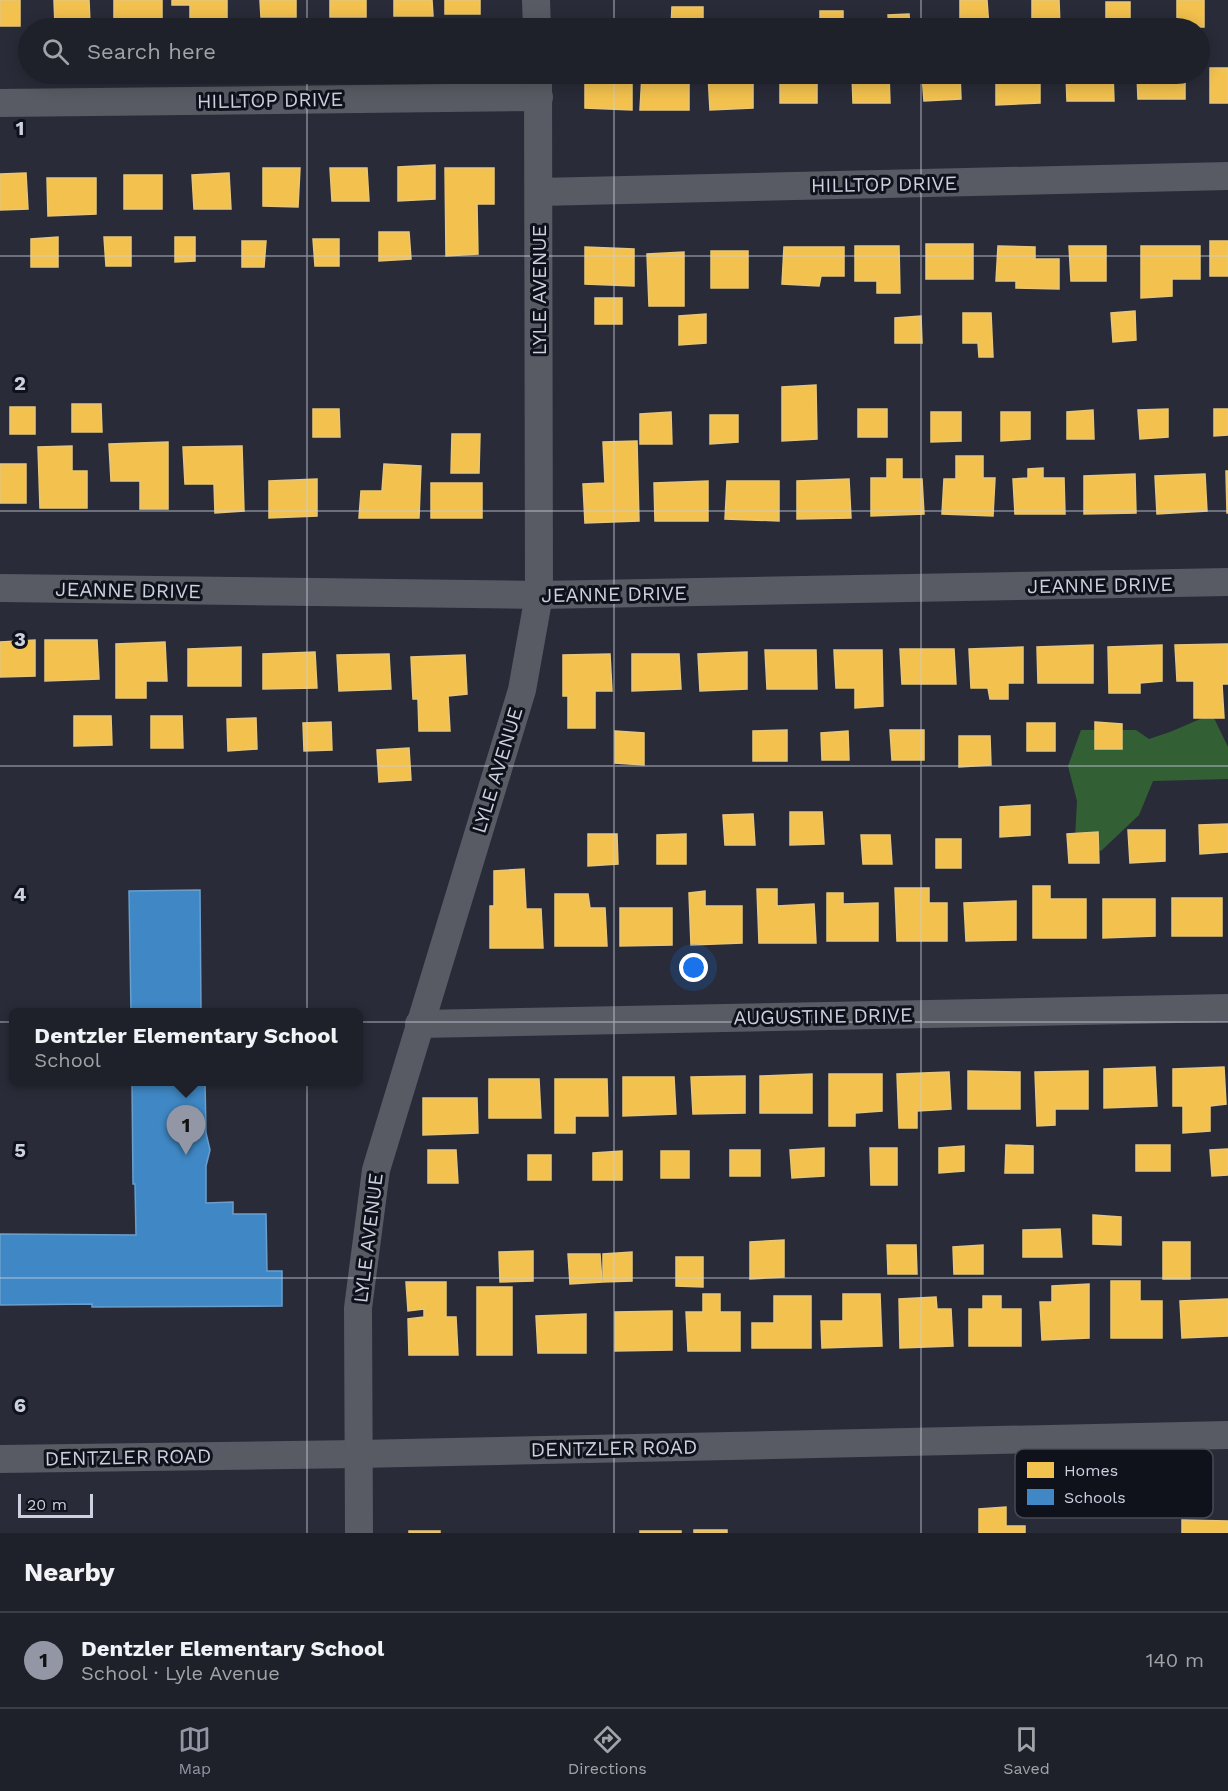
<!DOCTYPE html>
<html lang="en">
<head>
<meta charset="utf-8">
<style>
  :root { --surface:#1f212a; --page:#2c2e36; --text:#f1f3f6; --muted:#a1a3a8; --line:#3c3e47; --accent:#9397a5 }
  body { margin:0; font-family:"Work Sans",sans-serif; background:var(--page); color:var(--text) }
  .scale { position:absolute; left:18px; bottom:15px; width:75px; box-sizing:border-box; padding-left:6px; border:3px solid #ccd1df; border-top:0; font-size:16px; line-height:21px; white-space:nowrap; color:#ccd1df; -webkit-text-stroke:4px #0f121b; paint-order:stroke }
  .you { position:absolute; left:694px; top:968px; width:21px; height:21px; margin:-15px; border:4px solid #fff; border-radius:50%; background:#1a73e8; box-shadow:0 0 0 9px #1a73e833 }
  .badge { display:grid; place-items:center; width:39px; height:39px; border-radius:50%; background:var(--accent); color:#111; font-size:20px; font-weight:700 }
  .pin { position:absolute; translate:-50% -50px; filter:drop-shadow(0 2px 3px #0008) }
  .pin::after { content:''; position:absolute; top:32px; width:21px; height:18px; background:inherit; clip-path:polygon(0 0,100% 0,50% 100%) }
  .popup { position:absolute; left:9px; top:1008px; width:354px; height:78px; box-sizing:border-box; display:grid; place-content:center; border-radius:9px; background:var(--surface); filter:drop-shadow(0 2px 4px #0005); font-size:20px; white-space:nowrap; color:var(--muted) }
  .popup b { font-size:22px; color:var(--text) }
  .popup::after { content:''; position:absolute; left:50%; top:100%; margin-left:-12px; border:12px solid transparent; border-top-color:var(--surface) }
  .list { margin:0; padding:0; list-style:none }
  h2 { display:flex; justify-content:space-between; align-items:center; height:78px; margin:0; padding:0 24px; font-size:26px }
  h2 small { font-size:20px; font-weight:400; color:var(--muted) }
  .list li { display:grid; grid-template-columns:39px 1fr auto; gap:18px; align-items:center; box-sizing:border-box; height:96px; padding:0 24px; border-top:2px solid var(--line) }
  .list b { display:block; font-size:22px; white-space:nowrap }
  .list p { margin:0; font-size:20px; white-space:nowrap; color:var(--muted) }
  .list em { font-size:20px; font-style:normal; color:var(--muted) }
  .icon { flex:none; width:33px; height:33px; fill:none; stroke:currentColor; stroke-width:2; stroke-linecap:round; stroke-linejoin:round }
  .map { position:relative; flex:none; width:1228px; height:1533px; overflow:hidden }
  .search { position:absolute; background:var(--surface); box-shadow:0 3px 15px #0003; left:18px; right:18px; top:18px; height:66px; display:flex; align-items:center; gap:15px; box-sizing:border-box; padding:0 21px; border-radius:33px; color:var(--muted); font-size:22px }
  .sheet { height:174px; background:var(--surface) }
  nav { display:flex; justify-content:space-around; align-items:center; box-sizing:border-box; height:84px; border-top:2px solid var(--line); background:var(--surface); font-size:16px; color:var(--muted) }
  nav a { display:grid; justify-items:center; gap:3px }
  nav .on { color:var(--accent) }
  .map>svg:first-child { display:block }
  .forest { fill:#335f35 }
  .homes { fill:#f2c14e; stroke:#e7c67a; stroke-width:1.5 }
  .schools { fill:#3f88c5; stroke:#699ecd; stroke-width:1.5 }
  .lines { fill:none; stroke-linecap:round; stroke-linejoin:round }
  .minor { stroke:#585b63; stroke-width:28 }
  .grid { fill:none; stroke:#ccd1df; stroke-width:1.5; stroke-opacity:0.55 }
  .labels { text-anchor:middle; stroke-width:6; stroke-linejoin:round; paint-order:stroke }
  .street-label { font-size:20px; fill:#ccd1df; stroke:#0f121b }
  .key { fill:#0f121b; stroke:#484b56; stroke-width:1.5 }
  .key-label { font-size:16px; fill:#ccd1df }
  .grid-label { font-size:20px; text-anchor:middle; font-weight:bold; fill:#ccd1df; stroke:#0f121b; stroke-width:6; stroke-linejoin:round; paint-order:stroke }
</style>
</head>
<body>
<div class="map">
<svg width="1228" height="1533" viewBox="0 0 1228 1533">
  <rect width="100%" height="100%" fill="#292c38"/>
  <path class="forest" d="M 1212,714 L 1228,747 L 1228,779 L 1153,781 L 1139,815 L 1101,851 L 1075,839 L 1077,801 L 1068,766 L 1081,730 L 1136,730 L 1149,739 L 1170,732 Z"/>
  <g class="homes">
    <rect x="0" y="0" width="20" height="26"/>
    <path d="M 54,0 L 89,0 L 90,24 L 55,26 Z"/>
    <path d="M 114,0 L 162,0 L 162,22 L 114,24 Z"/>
    <path d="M 172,0 L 227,0 L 227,19 L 190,19 L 190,5 L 172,5 Z"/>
    <path d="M 260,0 L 296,0 L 296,17 L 261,17 Z"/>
    <rect x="330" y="0" width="36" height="17"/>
    <path d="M 394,0 L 432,0 L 433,16 L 394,16 Z"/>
    <rect x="445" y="0" width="35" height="14"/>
    <path d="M 960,0 L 987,0 L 989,28 L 960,28 Z"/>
    <path d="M 1032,0 L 1059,0 L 1060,28 L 1032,28 Z"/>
    <rect x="1177" y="0" width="27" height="27"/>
    <path d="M 1106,2 L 1130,2 L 1130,27 L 1106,28 Z"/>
    <path d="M 672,7 L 703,7 L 703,28 L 671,28 Z"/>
    <rect x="820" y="11" width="23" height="17"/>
    <path d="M 909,14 L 910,28 L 889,28 L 888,15 Z"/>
    <path d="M 586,22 L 627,24 L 627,28 L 586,28 Z"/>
    <rect x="1210" y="68" width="18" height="35"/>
    <path d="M 585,74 L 632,74 L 632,110 L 585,108 Z"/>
    <path d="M 642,74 L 689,74 L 689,110 L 640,110 Z"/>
    <path d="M 708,74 L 753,74 L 753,108 L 710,110 Z"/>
    <rect x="780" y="74" width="37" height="29"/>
    <path d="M 852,74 L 889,74 L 890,103 L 853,103 Z"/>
    <path d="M 922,74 L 960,74 L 961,99 L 924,101 Z"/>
    <path d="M 996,74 L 1040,74 L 1040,103 L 996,105 Z"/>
    <path d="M 1066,74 L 1113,74 L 1114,101 L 1067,101 Z"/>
    <path d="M 1137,74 L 1185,74 L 1185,99 L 1138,99 Z"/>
    <path d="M 435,165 L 435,199 L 398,201 L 398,167 Z"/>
    <path d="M 263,168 L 300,168 L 298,207 L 263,206 Z"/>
    <path d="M 330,168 L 367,168 L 369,201 L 332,201 Z"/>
    <path d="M 445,168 L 494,168 L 494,204 L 477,204 L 478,254 L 446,256 Z"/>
    <path d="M 26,173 L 28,209 L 0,210 L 0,174 Z"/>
    <path d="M 229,173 L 231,209 L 194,209 L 192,175 Z"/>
    <rect x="124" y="175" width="38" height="34"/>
    <path d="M 47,178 L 96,178 L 96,214 L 48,216 Z"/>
    <path d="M 379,232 L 409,232 L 411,259 L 379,261 Z"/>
    <path d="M 58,237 L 58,267 L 31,267 L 31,239 Z"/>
    <path d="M 104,237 L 131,237 L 131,266 L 106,266 Z"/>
    <path d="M 175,237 L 195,237 L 195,261 L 175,262 Z"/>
    <path d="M 313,239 L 339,239 L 339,266 L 315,266 Z"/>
    <path d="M 242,241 L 266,241 L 264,267 L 242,267 Z"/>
    <rect x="1210" y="241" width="18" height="35"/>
    <rect x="926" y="244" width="47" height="35"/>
    <path d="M 855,246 L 899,246 L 900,293 L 877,293 L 877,281 L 855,281 Z"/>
    <path d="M 998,246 L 1035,247 L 1035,259 L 1059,259 L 1059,289 L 1016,288 L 1016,281 L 996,281 Z"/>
    <path d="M 1069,246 L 1106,246 L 1106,281 L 1071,281 Z"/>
    <path d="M 1141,246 L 1200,246 L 1200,279 L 1172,279 L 1172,296 L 1141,298 Z"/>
    <path d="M 585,247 L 634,249 L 634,286 L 585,284 Z"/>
    <path d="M 784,247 L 844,247 L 844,276 L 821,276 L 819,286 L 782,284 Z"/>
    <rect x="711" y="251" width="37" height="37"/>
    <path d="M 684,252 L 684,306 L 649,306 L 647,254 Z"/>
    <rect x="595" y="298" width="27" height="26"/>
    <path d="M 1135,311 L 1136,340 L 1113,342 L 1111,313 Z"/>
    <path d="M 963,313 L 991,313 L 993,357 L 979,357 L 978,343 L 963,343 Z"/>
    <path d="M 706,314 L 706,343 L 679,345 L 679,316 Z"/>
    <path d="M 921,316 L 922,343 L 895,343 L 895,318 Z"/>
    <path d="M 816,385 L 817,439 L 782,441 L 782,387 Z"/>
    <path d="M 72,404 L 101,404 L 102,432 L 72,432 Z"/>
    <rect x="10" y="407" width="25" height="27"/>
    <path d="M 313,409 L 339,409 L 340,437 L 313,437 Z"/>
    <rect x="858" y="409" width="29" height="28"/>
    <path d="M 1168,409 L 1168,437 L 1140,439 L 1138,410 Z"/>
    <path d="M 1214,409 L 1228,409 L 1228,435 L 1214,436 Z"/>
    <path d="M 1093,410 L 1094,439 L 1067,439 L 1067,412 Z"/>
    <path d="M 671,412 L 672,444 L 640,444 L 640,414 Z"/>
    <path d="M 931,412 L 961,412 L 961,441 L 931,442 Z"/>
    <path d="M 1001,412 L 1030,412 L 1030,439 L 1001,441 Z"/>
    <path d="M 710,415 L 738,415 L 738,442 L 710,444 Z"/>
    <path d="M 452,434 L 480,434 L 479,473 L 451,473 Z"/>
    <path d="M 637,441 L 639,521 L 585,523 L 583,484 L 605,483 L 603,442 Z"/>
    <path d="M 168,442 L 168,509 L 140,509 L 140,481 L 111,481 L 109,444 Z"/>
    <path d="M 72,446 L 72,471 L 87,471 L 87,508 L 40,508 L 38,447 Z"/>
    <path d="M 242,446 L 244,511 L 215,513 L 214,484 L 185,484 L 183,447 Z"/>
    <path d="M 956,456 L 983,456 L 983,478 L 995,478 L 993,516 L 942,514 L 944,479 L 956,479 Z"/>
    <path d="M 887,459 L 902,459 L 902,479 L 922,479 L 924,514 L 871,516 L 871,478 L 887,478 Z"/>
    <rect x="0" y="464" width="26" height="39"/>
    <path d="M 384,464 L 421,466 L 419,518 L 359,518 L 361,491 L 382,491 Z"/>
    <path d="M 1043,468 L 1043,478 L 1064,478 L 1065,514 L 1015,514 L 1013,479 L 1028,478 L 1028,469 Z"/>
    <path d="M 1226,471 L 1228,471 L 1228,513 L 1227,513 Z"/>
    <path d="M 1135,474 L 1136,513 L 1084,514 L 1084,476 Z"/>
    <path d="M 1205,474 L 1207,511 L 1157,514 L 1155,476 Z"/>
    <path d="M 317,479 L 317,516 L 269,518 L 269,481 Z"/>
    <path d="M 849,479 L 851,518 L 797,519 L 797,481 Z"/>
    <path d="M 708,481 L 708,521 L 655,521 L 654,483 Z"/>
    <path d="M 727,481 L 779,481 L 779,521 L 725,519 Z"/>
    <rect x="431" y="483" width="51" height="35"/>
    <path d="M 35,640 L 35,676 L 0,677 L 0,642 Z"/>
    <path d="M 45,640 L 97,640 L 99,679 L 45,681 Z"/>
    <path d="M 165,642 L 167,681 L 146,681 L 146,698 L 116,698 L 116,644 Z"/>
    <path d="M 1228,644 L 1228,684 L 1222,684 L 1224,718 L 1194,718 L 1194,681 L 1177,681 L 1175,645 Z"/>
    <path d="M 1093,645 L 1093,683 L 1038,683 L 1037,647 Z"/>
    <path d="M 1162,645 L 1162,681 L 1140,683 L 1140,693 L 1109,693 L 1108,647 Z"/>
    <path d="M 241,647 L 241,686 L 188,686 L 188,649 Z"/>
    <path d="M 1023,647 L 1023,683 L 1008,683 L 1008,699 L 990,699 L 988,688 L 971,688 L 969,649 Z"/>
    <path d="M 900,649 L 954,649 L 956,684 L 902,684 Z"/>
    <path d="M 765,650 L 816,650 L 817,689 L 767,689 Z"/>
    <path d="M 834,650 L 882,650 L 883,706 L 855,708 L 855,688 L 836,688 Z"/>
    <path d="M 315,652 L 317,688 L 263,689 L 263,654 Z"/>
    <path d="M 747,652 L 747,689 L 700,691 L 698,654 Z"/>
    <path d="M 389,654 L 391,689 L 339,691 L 337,655 Z"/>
    <path d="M 610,654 L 612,691 L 595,691 L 595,728 L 568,728 L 568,696 L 563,696 L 563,655 Z"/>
    <path d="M 632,654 L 679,654 L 681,689 L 632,691 Z"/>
    <path d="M 465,655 L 467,694 L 448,696 L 450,731 L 419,731 L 418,699 L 413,699 L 411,657 Z"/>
    <path d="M 74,716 L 111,716 L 112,745 L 74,746 Z"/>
    <path d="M 151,716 L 182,716 L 183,748 L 151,748 Z"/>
    <path d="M 256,718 L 257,749 L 228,751 L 227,719 Z"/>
    <path d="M 331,722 L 332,750 L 304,751 L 303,723 Z"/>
    <path d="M 1095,722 L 1122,724 L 1122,749 L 1095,749 Z"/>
    <rect x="1027" y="723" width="28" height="28"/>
    <path d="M 787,730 L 787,761 L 753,761 L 753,731 Z"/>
    <path d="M 890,730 L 924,730 L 924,760 L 892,760 Z"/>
    <path d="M 615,731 L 644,733 L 644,765 L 615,763 Z"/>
    <path d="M 848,731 L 849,760 L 822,760 L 821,733 Z"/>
    <path d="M 959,736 L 990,736 L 991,765 L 959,767 Z"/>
    <path d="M 409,748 L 411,780 L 379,782 L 377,750 Z"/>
    <path d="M 1030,805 L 1030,835 L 1000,837 L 1000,807 Z"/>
    <path d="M 790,812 L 822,812 L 824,844 L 790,845 Z"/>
    <path d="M 753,814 L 755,845 L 725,845 L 723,815 Z"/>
    <path d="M 1228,824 L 1228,852 L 1200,854 L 1199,825 Z"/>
    <path d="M 1128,830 L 1165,830 L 1165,861 L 1130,863 Z"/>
    <path d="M 1098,832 L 1099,863 L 1069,863 L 1067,834 Z"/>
    <path d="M 588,834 L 617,834 L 618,864 L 588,866 Z"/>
    <path d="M 686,834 L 686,864 L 657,864 L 657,835 Z"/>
    <path d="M 861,835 L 890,835 L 892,864 L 863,864 Z"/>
    <rect x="936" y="839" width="25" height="29"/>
    <path d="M 524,869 L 526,909 L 541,909 L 543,948 L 490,948 L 490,906 L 494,906 L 494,871 Z"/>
    <path d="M 1033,886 L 1050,886 L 1050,899 L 1086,899 L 1086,938 L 1033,938 Z"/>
    <path d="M 895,888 L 929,888 L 929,903 L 947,903 L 947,941 L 897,941 Z"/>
    <path d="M 757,889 L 777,889 L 777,906 L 814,904 L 816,943 L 759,943 Z"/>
    <path d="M 705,891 L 705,906 L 742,906 L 742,943 L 691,945 L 689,893 Z"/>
    <path d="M 827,893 L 843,893 L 843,904 L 878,903 L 878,941 L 827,941 Z"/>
    <path d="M 555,894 L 588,894 L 590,908 L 605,908 L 607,946 L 555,946 Z"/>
    <rect x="1172" y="898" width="50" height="38"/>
    <path d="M 1103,899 L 1155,899 L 1155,936 L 1103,938 Z"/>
    <path d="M 1016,901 L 1016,940 L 966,941 L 964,903 Z"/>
    <path d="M 620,908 L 672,908 L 672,945 L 620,946 Z"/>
    <path d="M 1155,1067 L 1157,1106 L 1104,1108 L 1104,1069 Z"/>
    <path d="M 1224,1067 L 1226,1104 L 1210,1106 L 1210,1131 L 1183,1133 L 1183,1106 L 1173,1106 L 1173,1069 Z"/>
    <path d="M 968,1071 L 1020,1072 L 1020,1109 L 968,1109 Z"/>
    <path d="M 1088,1071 L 1088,1109 L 1055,1109 L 1055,1125 L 1037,1126 L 1035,1072 Z"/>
    <path d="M 949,1072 L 951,1109 L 917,1111 L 917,1128 L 899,1128 L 897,1074 Z"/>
    <path d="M 812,1074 L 812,1113 L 760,1113 L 760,1076 Z"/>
    <path d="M 829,1074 L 882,1074 L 882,1111 L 855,1113 L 855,1126 L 829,1126 Z"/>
    <path d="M 745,1076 L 745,1113 L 693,1114 L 691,1077 Z"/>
    <path d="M 623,1077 L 674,1077 L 676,1114 L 623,1116 Z"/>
    <path d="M 489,1079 L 539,1079 L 541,1118 L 489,1118 Z"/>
    <path d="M 555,1079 L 607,1079 L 608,1116 L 575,1116 L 575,1133 L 555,1133 Z"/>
    <path d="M 423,1098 L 477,1098 L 478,1133 L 423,1135 Z"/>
    <path d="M 1006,1145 L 1033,1146 L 1033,1173 L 1005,1173 Z"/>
    <rect x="1136" y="1145" width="34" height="26"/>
    <path d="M 964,1146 L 964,1171 L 939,1173 L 939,1148 Z"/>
    <path d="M 824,1148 L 824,1176 L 792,1178 L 790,1150 Z"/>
    <path d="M 870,1148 L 897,1148 L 897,1185 L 871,1185 Z"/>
    <path d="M 1228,1149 L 1228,1175 L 1212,1176 L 1210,1150 Z"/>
    <path d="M 428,1150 L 456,1150 L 458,1183 L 428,1183 Z"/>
    <rect x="730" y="1150" width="30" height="26"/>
    <path d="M 622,1151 L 622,1180 L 593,1180 L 593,1153 Z"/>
    <rect x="661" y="1151" width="28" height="27"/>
    <rect x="528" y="1155" width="23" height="25"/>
    <path d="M 1093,1215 L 1121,1217 L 1121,1245 L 1093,1244 Z"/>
    <path d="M 1060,1229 L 1062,1257 L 1023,1257 L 1023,1230 Z"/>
    <path d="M 784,1240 L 784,1277 L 750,1279 L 750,1242 Z"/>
    <rect x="1163" y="1242" width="27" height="37"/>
    <path d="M 887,1245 L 916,1245 L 917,1274 L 888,1274 Z"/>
    <path d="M 983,1245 L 983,1274 L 954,1274 L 953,1247 Z"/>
    <path d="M 533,1251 L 533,1281 L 500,1282 L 499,1252 Z"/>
    <path d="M 632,1252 L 632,1281 L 603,1282 L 603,1254 Z"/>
    <path d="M 568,1254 L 600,1254 L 602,1282 L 570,1284 Z"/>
    <path d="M 676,1257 L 703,1257 L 703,1287 L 676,1286 Z"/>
    <path d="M 1111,1281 L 1140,1281 L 1140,1301 L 1162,1301 L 1162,1338 L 1111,1338 Z"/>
    <path d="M 406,1282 L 446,1282 L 446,1317 L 456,1317 L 458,1355 L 409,1355 L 408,1319 L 424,1317 L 424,1309 L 408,1311 Z"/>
    <path d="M 1089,1284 L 1089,1338 L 1042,1340 L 1040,1302 L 1052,1302 L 1052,1286 Z"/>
    <rect x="477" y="1287" width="35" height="68"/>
    <path d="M 703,1294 L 720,1294 L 720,1312 L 740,1312 L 740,1351 L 688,1351 L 686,1312 L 703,1312 Z"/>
    <path d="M 843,1294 L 880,1294 L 882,1346 L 822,1348 L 821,1321 L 843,1321 Z"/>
    <path d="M 774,1296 L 811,1296 L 811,1348 L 752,1348 L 752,1323 L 774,1323 Z"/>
    <path d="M 983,1296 L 1001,1296 L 1001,1309 L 1021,1309 L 1021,1346 L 969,1346 L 969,1309 L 983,1309 Z"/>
    <path d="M 936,1297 L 937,1309 L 951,1309 L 953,1346 L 900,1348 L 899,1299 Z"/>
    <path d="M 1228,1299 L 1228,1336 L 1182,1338 L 1180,1301 Z"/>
    <path d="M 672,1311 L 672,1350 L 615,1351 L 615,1312 Z"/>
    <path d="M 586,1314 L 586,1353 L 538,1353 L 536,1316 Z"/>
    <path d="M 1006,1507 L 1006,1526 L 1025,1526 L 1025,1533 L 979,1533 L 979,1509 Z"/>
    <path d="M 1182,1520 L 1228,1521 L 1228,1533 L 1182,1533 Z"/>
    <rect x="694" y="1530" width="33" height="3"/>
    <rect x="409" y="1531" width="31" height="2"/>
    <rect x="640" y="1531" width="41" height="2"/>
  </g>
  <g class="schools">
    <path d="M 200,890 L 201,1012 L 131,1012 L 129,891 Z"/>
    <path d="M 132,1082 L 205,1082 L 206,1133 L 210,1150 L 206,1166 L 206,1203 L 233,1202 L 233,1214 L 266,1214 L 267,1271 L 282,1271 L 282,1306 L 92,1307 L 92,1304 L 0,1305 L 0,1234 L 136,1235 L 135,1184 L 133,1184 Z"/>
  </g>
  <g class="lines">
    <g class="minor">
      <path d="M 536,0 L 537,28"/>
      <path d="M 0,103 L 539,97"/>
      <path d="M 539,192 L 1228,176"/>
      <path d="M 0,588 L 539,595 L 1228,582"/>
      <path d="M 419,1024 L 1228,1008"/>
      <path d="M 0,1459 L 358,1454 L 1228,1435"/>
      <path d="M 359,1533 L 358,1308 L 376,1170 L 522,690 L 539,595 L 538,74"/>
    </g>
  </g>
  <path class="grid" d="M 307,0 L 307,28M 614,0 L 614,28M 921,0 L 921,28M 307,74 L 307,1533M 614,74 L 614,1533M 921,74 L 921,1533M 0,256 L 1228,256M 0,511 L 1228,511M 0,766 L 1228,766M 0,1022 L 1228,1022M 0,1278 L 1228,1278"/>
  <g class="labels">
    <g class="street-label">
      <text transform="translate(270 100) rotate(-1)" y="7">HILLTOP DRIVE</text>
      <text transform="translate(884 184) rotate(-1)" y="7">HILLTOP DRIVE</text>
      <text transform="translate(539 290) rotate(-90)" y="7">LYLE AVENUE</text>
      <text transform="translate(1100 585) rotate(-1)" y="7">JEANNE DRIVE</text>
      <text transform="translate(128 590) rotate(1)" y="7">JEANNE DRIVE</text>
      <text transform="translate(614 594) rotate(-1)" y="7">JEANNE DRIVE</text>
      <text transform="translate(497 770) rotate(-73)" y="7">LYLE AVENUE</text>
      <text transform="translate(823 1016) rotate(-1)" y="7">AUGUSTINE DRIVE</text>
      <text transform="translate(368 1238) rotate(-83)" y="7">LYLE AVENUE</text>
      <text transform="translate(614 1448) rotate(-1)" y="7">DENTZLER ROAD</text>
      <text transform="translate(128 1457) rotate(-1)" y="7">DENTZLER ROAD</text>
    </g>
  </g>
  <rect x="1015" y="1449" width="198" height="69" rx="9" class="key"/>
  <rect x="1027" y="1462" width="27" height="16" fill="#f2c14e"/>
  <rect x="1027" y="1489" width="27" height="16" fill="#3f88c5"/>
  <g class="key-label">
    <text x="1064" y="1476">Homes</text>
    <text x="1064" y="1503">Schools</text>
  </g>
  <g class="grid-label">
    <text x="20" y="135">1</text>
    <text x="20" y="390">2</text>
    <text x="20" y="646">3</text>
    <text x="20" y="901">4</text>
    <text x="20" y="1157">5</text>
    <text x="20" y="1412">6</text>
  </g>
</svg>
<div class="scale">20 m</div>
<div class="you"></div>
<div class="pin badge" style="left:186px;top:1155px">1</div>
<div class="popup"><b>Dentzler Elementary School</b>School</div>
<div class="search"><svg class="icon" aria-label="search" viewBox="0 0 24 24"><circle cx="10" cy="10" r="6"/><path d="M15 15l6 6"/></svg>Search here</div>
</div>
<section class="sheet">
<h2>Nearby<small></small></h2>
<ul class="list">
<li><span class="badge">1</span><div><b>Dentzler Elementary School</b><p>School · Lyle Avenue</p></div><em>140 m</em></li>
</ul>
</section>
<nav>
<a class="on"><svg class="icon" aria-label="map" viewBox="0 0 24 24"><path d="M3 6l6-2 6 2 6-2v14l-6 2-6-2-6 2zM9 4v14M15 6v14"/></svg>Map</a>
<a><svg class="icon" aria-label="directions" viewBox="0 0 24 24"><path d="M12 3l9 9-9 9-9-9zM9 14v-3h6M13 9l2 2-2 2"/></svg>Directions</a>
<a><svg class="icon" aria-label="saved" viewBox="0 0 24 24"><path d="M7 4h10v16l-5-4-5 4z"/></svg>Saved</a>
</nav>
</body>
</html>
